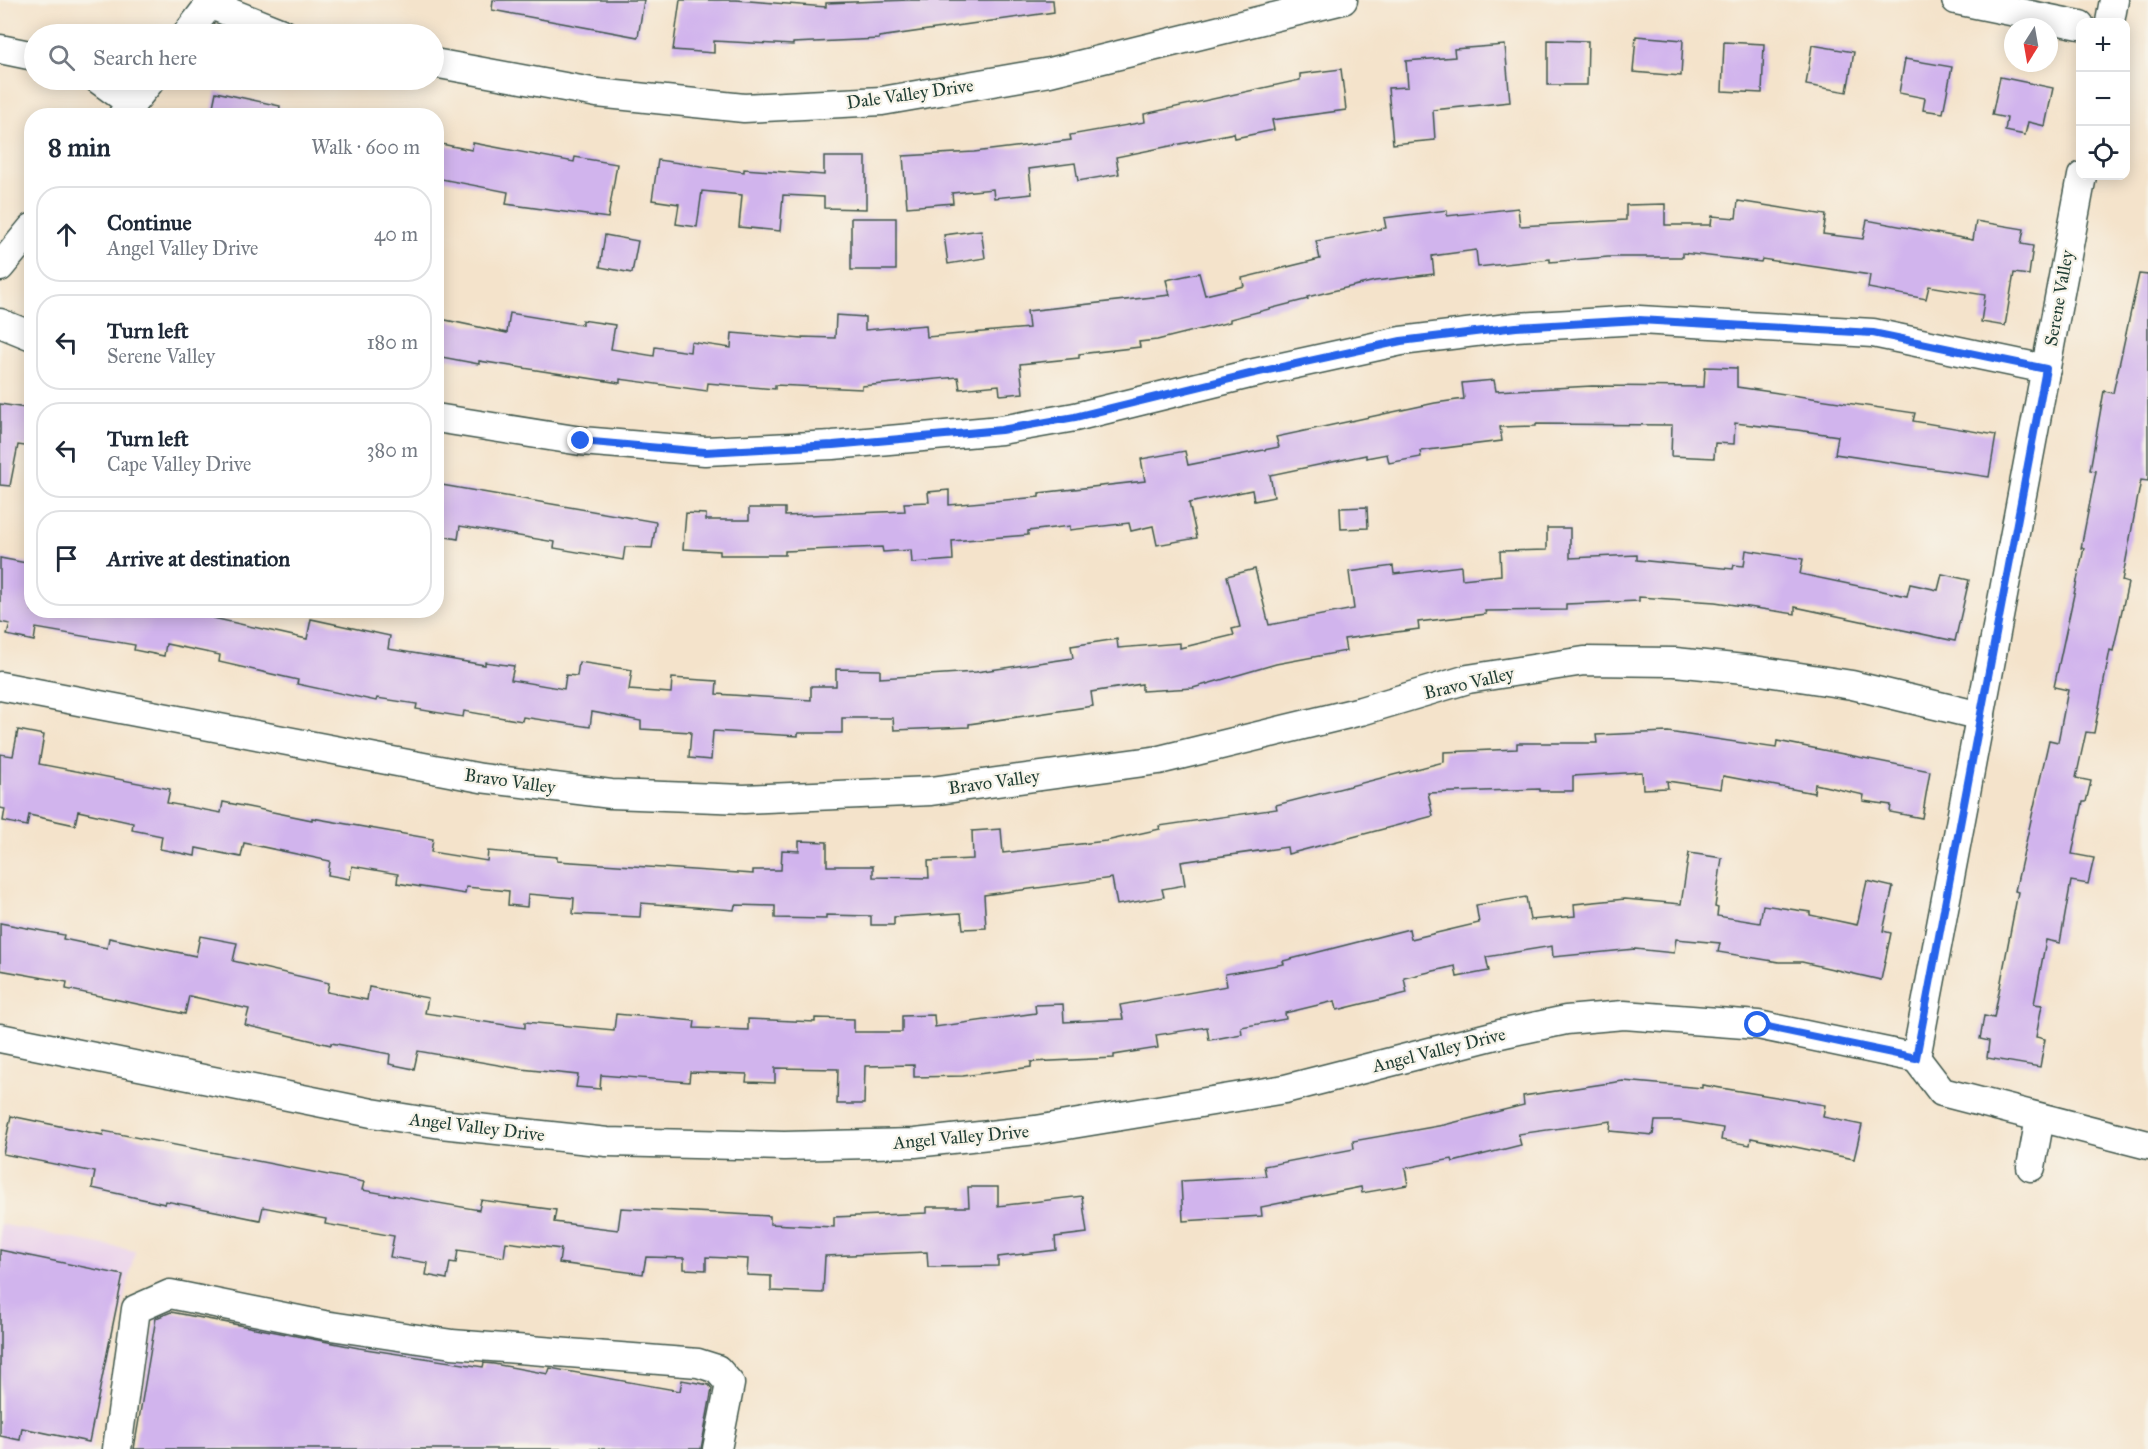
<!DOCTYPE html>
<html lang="en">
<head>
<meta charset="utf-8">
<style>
  :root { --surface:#fff; --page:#f2f2f3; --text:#1f2937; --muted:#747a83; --line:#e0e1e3 }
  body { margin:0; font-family:"IM FELL Great Primer",serif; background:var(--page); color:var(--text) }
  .controls { position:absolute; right:18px; top:18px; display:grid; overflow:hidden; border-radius:12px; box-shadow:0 3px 15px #0003 }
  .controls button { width:54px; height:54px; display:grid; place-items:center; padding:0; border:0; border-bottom:2px solid var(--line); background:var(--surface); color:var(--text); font:30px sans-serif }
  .compass { position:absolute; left:2004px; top:18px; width:54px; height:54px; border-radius:50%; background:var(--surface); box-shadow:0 3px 15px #0003; rotate:191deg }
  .stop { position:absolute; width:18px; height:18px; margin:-14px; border:4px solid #2563eb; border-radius:50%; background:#fff }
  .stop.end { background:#2563eb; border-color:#fff; box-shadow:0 2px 6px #0008 }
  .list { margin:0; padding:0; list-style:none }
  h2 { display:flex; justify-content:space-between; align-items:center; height:78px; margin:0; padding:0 24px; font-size:26px }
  h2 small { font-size:20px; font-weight:400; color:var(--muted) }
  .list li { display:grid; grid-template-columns:39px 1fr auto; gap:18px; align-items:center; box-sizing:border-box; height:96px; margin:0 12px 12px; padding:0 12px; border:2px solid var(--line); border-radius:24px }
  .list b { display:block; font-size:22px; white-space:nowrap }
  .list p { margin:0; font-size:20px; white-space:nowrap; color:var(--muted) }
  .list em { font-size:20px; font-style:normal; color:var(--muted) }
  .icon { flex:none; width:33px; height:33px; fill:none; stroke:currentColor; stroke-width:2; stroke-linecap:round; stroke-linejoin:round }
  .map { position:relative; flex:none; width:2148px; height:1449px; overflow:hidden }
  .search { position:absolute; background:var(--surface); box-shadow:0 3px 15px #0003; left:24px; top:24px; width:420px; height:66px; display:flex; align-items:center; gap:15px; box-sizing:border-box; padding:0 21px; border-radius:33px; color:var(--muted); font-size:22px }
  .panel { position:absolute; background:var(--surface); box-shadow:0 3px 15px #0003; left:24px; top:108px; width:420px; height:510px; border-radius:24px }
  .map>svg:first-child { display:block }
  .built { fill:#ead1ec }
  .building { fill:#d1b4ed }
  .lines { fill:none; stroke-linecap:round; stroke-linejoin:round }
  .minor-casing { stroke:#3f564b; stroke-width:31 }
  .minor { stroke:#fff; stroke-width:28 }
  .route { stroke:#2563eb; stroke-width:8 }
  .labels { text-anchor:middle; stroke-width:4.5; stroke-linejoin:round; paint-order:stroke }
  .street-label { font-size:18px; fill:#1f3d34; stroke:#f7f3e8 }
</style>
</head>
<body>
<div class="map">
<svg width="2148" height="1449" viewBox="0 0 2148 1449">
  <rect width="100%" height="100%" fill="#f7f3e8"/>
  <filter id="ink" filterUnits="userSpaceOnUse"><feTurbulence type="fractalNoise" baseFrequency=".0167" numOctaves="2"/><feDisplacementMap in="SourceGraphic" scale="12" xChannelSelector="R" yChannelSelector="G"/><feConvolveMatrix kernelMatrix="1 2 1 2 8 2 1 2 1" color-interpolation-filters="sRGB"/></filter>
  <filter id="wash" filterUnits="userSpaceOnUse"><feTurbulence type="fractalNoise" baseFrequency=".008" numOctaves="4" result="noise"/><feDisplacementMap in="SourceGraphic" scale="24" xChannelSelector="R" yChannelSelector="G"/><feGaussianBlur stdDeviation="1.35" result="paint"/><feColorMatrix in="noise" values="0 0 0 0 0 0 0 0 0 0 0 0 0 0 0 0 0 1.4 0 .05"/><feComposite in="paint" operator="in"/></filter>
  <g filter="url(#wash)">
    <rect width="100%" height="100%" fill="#f4e3cb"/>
    <path class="built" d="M 0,1224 L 135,1251 L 91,1449 L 0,1449 Z"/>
    <g id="blocks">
      <g class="building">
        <path d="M 493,0 L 644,0 L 638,37 L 492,10 Z"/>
        <path d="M 680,0 L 736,0 L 826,7 L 826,3 L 909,0 L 1053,0 L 1054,12 L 879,37 L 879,39 L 793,43 L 793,45 L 714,41 L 714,53 L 673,50 Z"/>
        <path d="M 1636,36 L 1683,40 L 1681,76 L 1633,72 Z"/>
        <path d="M 1548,40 L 1588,41 L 1587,85 L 1548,85 Z"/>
        <path d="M 1724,42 L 1764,44 L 1762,93 L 1722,91 Z"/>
        <path d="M 1505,45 L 1510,102 L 1433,110 L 1435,140 L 1393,144 L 1388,88 L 1408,87 L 1406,61 L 1455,57 L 1454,49 Z"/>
        <path d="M 1812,45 L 1854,52 L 1847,92 L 1806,85 Z"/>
        <path d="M 1905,59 L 1952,67 L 1943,113 L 1923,110 L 1925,98 L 1899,93 Z"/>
        <path d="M 1341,69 L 1346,110 L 1272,120 L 1274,130 L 1235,138 L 1234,133 L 1116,157 L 1119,174 L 1078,181 L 1075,163 L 1029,169 L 1032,194 L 994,198 L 993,189 L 952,193 L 953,203 L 907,207 L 903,156 L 974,152 L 1071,140 L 1070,135 L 1145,122 L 1144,114 L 1300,80 L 1300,74 Z"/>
        <path d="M 2000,77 L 2053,88 L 2045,126 L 2028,122 L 2025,135 L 2005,131 L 2007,118 L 1992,115 Z"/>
        <path d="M 216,92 L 280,106 L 279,116 L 211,116 Z"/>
        <path d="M 436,143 L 472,150 L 473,143 L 574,162 L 575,157 L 617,164 L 608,218 L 506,204 L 508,192 L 436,178 Z"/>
        <path d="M 824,157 L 866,157 L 866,209 L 824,208 L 824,197 L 783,195 L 780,231 L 739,227 L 742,195 L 702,191 L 697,227 L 676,224 L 679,204 L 652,200 L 658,160 L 744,172 L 744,169 L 824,175 Z"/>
        <path d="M 1738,201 L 1826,215 L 1823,234 L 1863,239 L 1867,220 L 1973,240 L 1976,221 L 2024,229 L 2021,244 L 2033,246 L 2029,275 L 2014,273 L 2005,326 L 1981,322 L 1985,295 L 1929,286 L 1926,299 L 1868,288 L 1870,275 L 1762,259 L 1761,262 L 1683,253 L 1683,257 L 1608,257 L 1550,262 L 1550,259 L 1478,267 L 1476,250 L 1432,256 L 1434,274 L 1375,281 L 1307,297 L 1308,299 L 1230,319 L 1230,322 L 1157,340 L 1139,342 L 1140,347 L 1079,354 L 1079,358 L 1020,364 L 1023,393 L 1000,395 L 999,385 L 960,389 L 958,377 L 862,386 L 862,389 L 775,385 L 775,389 L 708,383 L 707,391 L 620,379 L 620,383 L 479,361 L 479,364 L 436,356 L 436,318 L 507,333 L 510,313 L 582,325 L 582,320 L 615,325 L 611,349 L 654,356 L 655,347 L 690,352 L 691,342 L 731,348 L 732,333 L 802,339 L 802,337 L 835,338 L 836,315 L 865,317 L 865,330 L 926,325 L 927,337 L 1029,328 L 1027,311 L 1170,295 L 1166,280 L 1199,273 L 1205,295 L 1244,286 L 1242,278 L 1320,259 L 1316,241 L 1386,228 L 1384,218 L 1447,210 L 1447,216 L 1518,208 L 1520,226 L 1626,220 L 1626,205 L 1665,204 L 1665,225 L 1711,225 L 1712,216 L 1736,218 Z"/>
        <rect x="851" y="218" width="45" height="52"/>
        <path d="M 981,230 L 985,258 L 948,264 L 944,235 Z"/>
        <path d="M 605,235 L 638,241 L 632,273 L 600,267 Z"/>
        <path d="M 2139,274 L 2148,275 L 2148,481 L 2141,480 L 2122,581 L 2128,583 L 2113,651 L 2110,650 L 2094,733 L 2086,732 L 2076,778 L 2091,781 L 2086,802 L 2083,802 L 2072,854 L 2094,858 L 2088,884 L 2071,881 L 2060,943 L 2046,940 L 2034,1004 L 2042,1005 L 2036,1037 L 2045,1039 L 2040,1067 L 1987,1058 L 1989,1041 L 1980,1039 L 1984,1016 L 1994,1018 L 2018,892 L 2015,891 L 2049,740 L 2058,742 L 2068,690 L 2054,687 L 2084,548 L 2081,548 L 2096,471 L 2090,470 L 2104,391 L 2113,393 Z"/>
        <path d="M 1705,367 L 1737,368 L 1737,387 L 1915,413 L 1913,421 L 1996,435 L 1989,477 L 1835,454 L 1838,436 L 1797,430 L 1735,423 L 1734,444 L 1715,443 L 1714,458 L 1671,456 L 1672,425 L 1536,424 L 1536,426 L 1500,427 L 1502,441 L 1420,451 L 1421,457 L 1389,463 L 1387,454 L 1366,458 L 1366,455 L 1270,475 L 1274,497 L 1254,501 L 1252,490 L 1189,503 L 1197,538 L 1157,545 L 1153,526 L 1131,531 L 1129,523 L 1070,530 L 1070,526 L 1028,531 L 1028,535 L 952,541 L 953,560 L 912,563 L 911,550 L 883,552 L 882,547 L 785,551 L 785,555 L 720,555 L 720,551 L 683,549 L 686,513 L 706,514 L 706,520 L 749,520 L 749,508 L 785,508 L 785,516 L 905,511 L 904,503 L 929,502 L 928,492 L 949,490 L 949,505 L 1039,497 L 1039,493 L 1145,481 L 1141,459 L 1185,451 L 1188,465 L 1279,447 L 1276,437 L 1435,403 L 1464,399 L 1462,383 L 1494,380 L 1496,391 L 1592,386 L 1704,387 Z"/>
        <path d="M 0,404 L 32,409 L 32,447 L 18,445 L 10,486 L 0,485 Z"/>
        <path d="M 436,484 L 656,522 L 652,548 L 625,547 L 623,560 L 554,548 L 555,542 L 460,526 L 458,539 L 436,535 Z"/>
        <path d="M 1367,507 L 1368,528 L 1341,529 L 1340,508 Z"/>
        <path d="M 1547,528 L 1570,528 L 1570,558 L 1637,555 L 1637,560 L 1733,569 L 1734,565 L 1744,566 L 1746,550 L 1803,559 L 1800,574 L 1907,596 L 1910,584 L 1938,590 L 1942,574 L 1969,580 L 1955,641 L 1795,607 L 1795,614 L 1715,602 L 1639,597 L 1639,601 L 1566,604 L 1566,610 L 1485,611 L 1486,614 L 1418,622 L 1419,629 L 1344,639 L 1346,651 L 1276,664 L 1193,688 L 1142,691 L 1142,684 L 1091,692 L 1093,706 L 969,724 L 969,727 L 894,730 L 893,718 L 842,718 L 842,733 L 798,733 L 798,736 L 713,731 L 711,760 L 689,758 L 691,732 L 641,729 L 641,721 L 592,712 L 590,727 L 523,717 L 522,721 L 464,711 L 463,717 L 416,709 L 417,704 L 377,698 L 376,701 L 297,684 L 298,680 L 219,662 L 220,655 L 166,644 L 164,656 L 134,650 L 135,645 L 36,628 L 34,641 L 7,635 L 10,624 L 0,622 L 0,558 L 32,564 L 32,610 L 197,610 L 214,614 L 213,618 L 307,639 L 311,619 L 390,636 L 388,649 L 485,665 L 485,662 L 514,666 L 511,680 L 564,689 L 566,675 L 577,676 L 579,662 L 632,670 L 629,690 L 671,693 L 672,678 L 717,681 L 716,694 L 811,700 L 811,686 L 836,686 L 836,669 L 880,670 L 880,678 L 976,672 L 1073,658 L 1071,646 L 1117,639 L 1118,648 L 1180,643 L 1180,648 L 1234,635 L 1232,629 L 1240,627 L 1227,576 L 1255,569 L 1269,625 L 1354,609 L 1349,572 L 1393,566 L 1394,574 L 1461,566 L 1462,579 L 1501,575 L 1500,551 L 1547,550 Z"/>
        <path d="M 18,730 L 44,735 L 39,764 L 170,789 L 167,803 L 221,813 L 223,802 L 312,820 L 312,818 L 433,839 L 431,852 L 487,861 L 488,851 L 557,857 L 557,861 L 753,874 L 753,870 L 781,870 L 782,850 L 799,851 L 799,841 L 827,842 L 827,866 L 873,866 L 873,877 L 929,878 L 928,861 L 973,859 L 972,831 L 1001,829 L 1003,853 L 1106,841 L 1160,829 L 1159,826 L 1277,809 L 1276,805 L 1444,762 L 1444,752 L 1517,749 L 1517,743 L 1597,743 L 1596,735 L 1668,732 L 1776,748 L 1777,741 L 1930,771 L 1922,818 L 1890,812 L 1891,805 L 1863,801 L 1864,795 L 1815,784 L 1814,793 L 1723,776 L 1721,789 L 1667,781 L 1668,788 L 1643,789 L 1642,772 L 1573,776 L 1573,791 L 1540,791 L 1540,789 L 1428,793 L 1433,816 L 1288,854 L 1287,847 L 1181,862 L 1185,885 L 1162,889 L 1164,897 L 1117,905 L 1112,878 L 984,895 L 986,928 L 963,929 L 961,913 L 894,917 L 894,925 L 871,925 L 871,916 L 826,915 L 826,919 L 775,918 L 775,906 L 735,905 L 734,910 L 641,903 L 640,917 L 573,914 L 574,898 L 528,894 L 527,907 L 508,905 L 509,891 L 466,887 L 465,894 L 397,883 L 398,874 L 352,866 L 350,879 L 328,875 L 330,861 L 244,843 L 241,857 L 196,848 L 195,856 L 160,849 L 162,836 L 132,830 L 133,823 L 78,811 L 75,825 L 29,815 L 27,826 L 3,821 L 5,809 L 0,808 L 0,754 L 13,756 Z"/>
        <path d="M 1689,853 L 1722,858 L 1715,907 L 1718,908 L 1717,916 L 1760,923 L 1763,905 L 1810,912 L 1810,915 L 1857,925 L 1867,881 L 1893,887 L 1883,931 L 1891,933 L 1881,980 L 1802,962 L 1779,962 L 1718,952 L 1720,943 L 1676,939 L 1674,953 L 1635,949 L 1553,957 L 1552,946 L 1486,957 L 1489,971 L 1457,977 L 1455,966 L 1404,978 L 1407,993 L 1337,1010 L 1335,1001 L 1285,1013 L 1286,1019 L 1241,1027 L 1242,1034 L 1209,1040 L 1207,1027 L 1156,1035 L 1158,1048 L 1114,1055 L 1114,1058 L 1031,1062 L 1031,1067 L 963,1076 L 914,1077 L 914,1065 L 865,1066 L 864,1104 L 837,1104 L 838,1069 L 775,1068 L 775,1083 L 746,1082 L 747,1074 L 690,1072 L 689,1082 L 601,1075 L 600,1089 L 576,1087 L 578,1075 L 521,1069 L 418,1051 L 414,1069 L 389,1064 L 390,1054 L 331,1043 L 331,1045 L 245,1025 L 249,1009 L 189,996 L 185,1014 L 66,989 L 67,982 L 0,970 L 0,923 L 64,935 L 63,939 L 107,948 L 109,938 L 196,956 L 200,936 L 237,943 L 233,961 L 329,983 L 327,992 L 367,1000 L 369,987 L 428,998 L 425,1013 L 525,1028 L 525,1022 L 614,1030 L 616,1014 L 695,1021 L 694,1028 L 748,1030 L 748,1019 L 815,1022 L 815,1018 L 854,1019 L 854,1032 L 902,1032 L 902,1016 L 934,1015 L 935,1027 L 1036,1013 L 1035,1005 L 1063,1004 L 1064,1022 L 1123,1019 L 1120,1005 L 1227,986 L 1225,974 L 1284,964 L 1283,961 L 1409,929 L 1411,939 L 1479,923 L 1476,905 L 1526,897 L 1530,920 L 1575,916 L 1574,904 L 1625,899 L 1681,904 Z"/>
        <path d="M 1623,1081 L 1702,1088 L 1702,1085 L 1825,1105 L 1823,1117 L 1862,1125 L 1854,1159 L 1751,1138 L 1750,1145 L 1721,1140 L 1723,1128 L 1679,1121 L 1655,1121 L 1653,1135 L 1610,1131 L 1611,1121 L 1518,1134 L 1521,1145 L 1453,1162 L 1452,1159 L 1405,1168 L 1408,1185 L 1362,1193 L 1361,1187 L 1261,1207 L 1262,1216 L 1183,1221 L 1181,1181 L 1266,1176 L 1264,1166 L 1354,1149 L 1353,1141 L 1444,1125 L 1524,1105 L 1523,1096 Z"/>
        <path d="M 11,1116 L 103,1135 L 104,1131 L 364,1182 L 362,1190 L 479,1210 L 481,1200 L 556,1210 L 554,1222 L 618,1230 L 621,1208 L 770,1216 L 770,1224 L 834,1227 L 834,1217 L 927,1213 L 927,1207 L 969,1207 L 968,1187 L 998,1187 L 998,1206 L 1082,1196 L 1087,1233 L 1055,1237 L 1056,1250 L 998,1257 L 998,1266 L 928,1267 L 927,1252 L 825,1256 L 823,1293 L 771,1291 L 771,1276 L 747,1275 L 748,1259 L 706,1257 L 706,1270 L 684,1269 L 684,1258 L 646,1257 L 643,1274 L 559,1263 L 561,1249 L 506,1242 L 504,1257 L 458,1250 L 456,1263 L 450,1262 L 447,1279 L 426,1275 L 428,1263 L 390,1257 L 394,1236 L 325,1224 L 326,1219 L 263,1207 L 260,1220 L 166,1201 L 165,1204 L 92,1188 L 95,1172 L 3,1154 Z"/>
        <path d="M 0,1250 L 123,1275 L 89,1442 L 22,1428 L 20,1440 L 0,1436 Z"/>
        <path d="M 171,1312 L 359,1348 L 483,1367 L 484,1363 L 494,1364 L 548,1374 L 550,1368 L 680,1391 L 682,1380 L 709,1385 L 712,1389 L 701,1449 L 134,1449 L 156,1318 Z"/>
      </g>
    </g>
  </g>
  <g filter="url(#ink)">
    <use href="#blocks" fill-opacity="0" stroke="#3f564b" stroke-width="1.5"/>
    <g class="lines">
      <defs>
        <g id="minor">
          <path d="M 1956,0 L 2080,25"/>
          <path d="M 209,4 L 284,34"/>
          <path d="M 2110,22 L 2114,0"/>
          <path d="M 187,34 L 213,0"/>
          <path d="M 0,49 L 34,56"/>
          <path d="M 434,63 L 597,93 L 744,108 L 882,101 L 1050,72 L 1343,0"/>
          <path d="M 99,80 L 132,104"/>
          <path d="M 122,116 L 151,80"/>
          <path d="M 0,267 L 32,228"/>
          <path d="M 0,323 L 32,336"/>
          <path d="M 436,418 L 581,441 L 705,451 L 833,445 L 1001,430 L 1075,417 L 1250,374 L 1401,341 L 1516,327 L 1639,320 L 1873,333 L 2046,369"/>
          <path d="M 0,686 L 481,778 L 611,794 L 744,799 L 931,791 L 1159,760 L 1361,711 L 1468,679 L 1584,661 L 1675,662 L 1754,670 L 1852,685 L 1981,716"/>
          <path d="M 0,1038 L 372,1113 L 441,1124 L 607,1142 L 784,1146 L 915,1143 L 1036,1130 L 1285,1089 L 1500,1034 L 1566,1020 L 1624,1015 L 1758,1025 L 1916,1058"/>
          <path d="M 1916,1058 L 2082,176"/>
          <path d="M 1916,1058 L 1942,1092 L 2148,1145"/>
          <path d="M 2031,1167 L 2040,1118"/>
          <path d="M 117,1449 L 136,1309 L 170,1294 L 324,1325 L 452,1344 L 698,1363 L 717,1369 L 730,1384 L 717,1449"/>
        </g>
      </defs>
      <use href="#minor" class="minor-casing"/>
      <use href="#minor" class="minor"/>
    </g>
  </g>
  <g class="lines" filter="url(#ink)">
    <path class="route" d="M 581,441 L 705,452 L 833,445 L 1001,430 L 1075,417 L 1250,374 L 1401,341 L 1516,327 L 1639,320 L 1873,333 L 2046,369 L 1916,1058 L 1758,1025"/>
  </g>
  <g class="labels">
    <g class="street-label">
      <text transform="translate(910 94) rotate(-8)" y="6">Dale Valley Drive</text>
      <text transform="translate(2059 298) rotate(-80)" y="6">Serene Valley</text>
      <text transform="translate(1469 683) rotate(-13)" y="6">Bravo Valley</text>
      <text transform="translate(510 781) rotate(8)" y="6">Bravo Valley</text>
      <text transform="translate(994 782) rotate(-8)" y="6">Bravo Valley</text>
      <text transform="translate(1439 1050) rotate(-14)" y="6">Angel Valley Drive</text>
      <text transform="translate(477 1127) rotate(7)" y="6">Angel Valley Drive</text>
      <text transform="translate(961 1137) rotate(-5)" y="6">Angel Valley Drive</text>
    </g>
  </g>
</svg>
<div class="controls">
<button>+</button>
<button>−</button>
<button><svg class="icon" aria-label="locate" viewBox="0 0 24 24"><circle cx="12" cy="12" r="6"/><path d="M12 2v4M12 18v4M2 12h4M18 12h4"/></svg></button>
</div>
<svg class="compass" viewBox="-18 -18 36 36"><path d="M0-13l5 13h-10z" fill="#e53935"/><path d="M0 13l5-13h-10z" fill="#747a83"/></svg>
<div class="stop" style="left:1758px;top:1025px"></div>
<div class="stop end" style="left:581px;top:441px"></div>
<div class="search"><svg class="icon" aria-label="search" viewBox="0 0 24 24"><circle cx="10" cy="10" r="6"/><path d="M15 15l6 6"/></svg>Search here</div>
<section class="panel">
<h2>8 min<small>Walk · 600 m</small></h2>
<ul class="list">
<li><svg class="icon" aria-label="ahead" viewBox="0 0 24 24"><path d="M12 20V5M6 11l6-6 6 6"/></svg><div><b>Continue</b><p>Angel Valley Drive</p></div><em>40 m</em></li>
<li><svg class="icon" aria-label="left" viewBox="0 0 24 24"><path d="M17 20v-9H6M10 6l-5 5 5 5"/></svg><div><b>Turn left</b><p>Serene Valley</p></div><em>180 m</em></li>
<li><svg class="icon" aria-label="left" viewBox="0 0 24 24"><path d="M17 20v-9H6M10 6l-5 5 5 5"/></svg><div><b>Turn left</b><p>Cape Valley Drive</p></div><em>380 m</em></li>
<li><svg class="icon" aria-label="arrive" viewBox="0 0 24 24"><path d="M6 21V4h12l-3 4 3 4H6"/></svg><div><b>Arrive at destination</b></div></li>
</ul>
</section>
</div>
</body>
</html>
